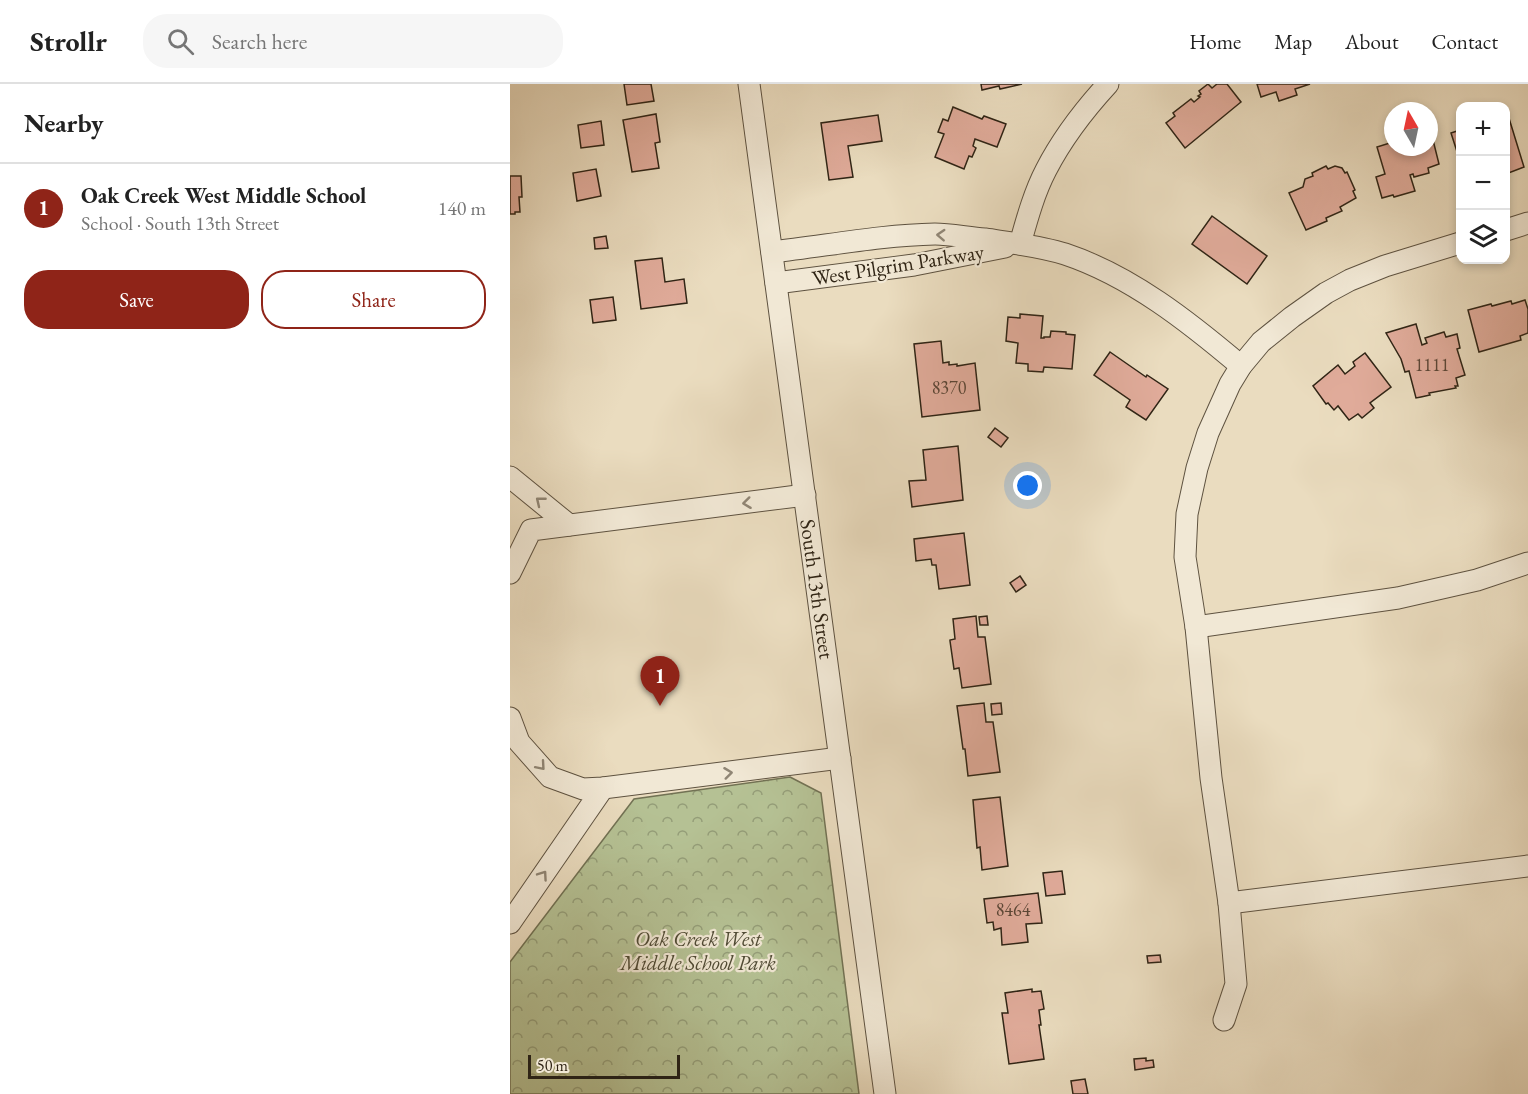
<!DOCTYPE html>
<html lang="en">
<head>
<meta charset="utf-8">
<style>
  :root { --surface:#fff; --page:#f6f6f6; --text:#222; --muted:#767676; --line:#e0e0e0; --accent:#8f2418 }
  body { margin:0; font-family:"EB Garamond",serif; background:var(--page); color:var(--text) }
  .controls { position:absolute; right:18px; top:18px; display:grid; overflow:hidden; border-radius:12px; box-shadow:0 3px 9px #0003 }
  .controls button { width:54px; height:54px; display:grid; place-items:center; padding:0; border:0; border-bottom:2px solid var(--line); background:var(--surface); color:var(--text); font:30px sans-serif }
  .compass { position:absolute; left:874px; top:18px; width:54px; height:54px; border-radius:50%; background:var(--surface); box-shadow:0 3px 9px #0003; rotate:351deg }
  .scale { position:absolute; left:18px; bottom:15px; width:152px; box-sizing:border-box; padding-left:6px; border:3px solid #2f2415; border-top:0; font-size:16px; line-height:21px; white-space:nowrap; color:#2f2415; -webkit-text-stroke:4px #f1e8d5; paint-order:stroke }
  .you { position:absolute; left:518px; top:402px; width:21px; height:21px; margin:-15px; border:4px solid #fff; border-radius:50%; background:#1a73e8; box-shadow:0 0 0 9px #1a73e833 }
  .badge { display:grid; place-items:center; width:39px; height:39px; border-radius:50%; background:var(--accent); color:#fff; font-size:20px; font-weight:700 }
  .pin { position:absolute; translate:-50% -50px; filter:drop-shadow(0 2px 3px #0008) }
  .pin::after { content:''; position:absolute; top:32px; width:21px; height:18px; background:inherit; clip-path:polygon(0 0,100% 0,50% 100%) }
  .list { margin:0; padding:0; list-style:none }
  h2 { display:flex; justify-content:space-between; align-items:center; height:78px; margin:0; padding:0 24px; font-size:26px }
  h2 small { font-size:20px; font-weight:400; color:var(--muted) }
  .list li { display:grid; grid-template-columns:39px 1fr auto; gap:18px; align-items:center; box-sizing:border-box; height:90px; padding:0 24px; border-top:2px solid var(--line) }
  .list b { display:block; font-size:22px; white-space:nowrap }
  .list p { margin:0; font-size:20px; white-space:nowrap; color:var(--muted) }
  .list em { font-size:20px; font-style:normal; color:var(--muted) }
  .actions { display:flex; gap:12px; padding:18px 24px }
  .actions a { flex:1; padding:14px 0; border:2px solid var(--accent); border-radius:24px; text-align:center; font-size:21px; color:var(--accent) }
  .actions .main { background:var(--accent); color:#fff }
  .icon { flex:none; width:33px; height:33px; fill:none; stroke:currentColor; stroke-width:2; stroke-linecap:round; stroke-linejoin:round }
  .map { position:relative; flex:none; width:1018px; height:1010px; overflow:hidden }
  header { display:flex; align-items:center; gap:36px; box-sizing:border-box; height:84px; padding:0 30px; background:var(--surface); border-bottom:2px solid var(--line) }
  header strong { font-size:28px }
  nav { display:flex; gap:33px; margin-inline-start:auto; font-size:21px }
  .search { width:420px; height:54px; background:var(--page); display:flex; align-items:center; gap:15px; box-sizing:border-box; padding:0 21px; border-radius:24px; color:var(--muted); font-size:22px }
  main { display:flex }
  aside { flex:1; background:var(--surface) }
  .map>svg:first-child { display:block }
  .park { fill:url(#park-crowns); stroke:#727254; stroke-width:1.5 }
  .building { fill:#e0ab9a; stroke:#2f2415; stroke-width:1.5 }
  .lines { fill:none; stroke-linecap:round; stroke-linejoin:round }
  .minor-casing { stroke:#5e5240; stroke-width:23 }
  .minor { stroke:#f1e8d5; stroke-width:21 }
  .oneway { stroke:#908675 }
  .labels { text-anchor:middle; stroke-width:4.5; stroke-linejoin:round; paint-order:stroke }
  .number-label { font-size:18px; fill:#5b4636 }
  .street-label { font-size:21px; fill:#2f2415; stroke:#f1e8d5 }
  .park-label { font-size:21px; font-style:italic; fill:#504b35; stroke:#f1e8d5 }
</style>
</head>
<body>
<header>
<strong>Strollr</strong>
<div class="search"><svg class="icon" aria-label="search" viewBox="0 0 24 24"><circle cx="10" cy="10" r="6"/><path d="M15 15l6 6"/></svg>Search here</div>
<nav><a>Home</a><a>Map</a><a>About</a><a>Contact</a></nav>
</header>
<main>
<aside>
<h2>Nearby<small></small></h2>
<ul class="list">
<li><span class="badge">1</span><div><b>Oak Creek West Middle School</b><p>School · South 13th Street</p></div><em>140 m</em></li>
</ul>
<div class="actions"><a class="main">Save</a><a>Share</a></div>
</aside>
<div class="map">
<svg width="1018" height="1010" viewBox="0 0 1018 1010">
  <defs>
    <pattern id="park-crowns" width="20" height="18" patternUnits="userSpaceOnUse" patternTransform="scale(1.5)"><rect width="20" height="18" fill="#b5c194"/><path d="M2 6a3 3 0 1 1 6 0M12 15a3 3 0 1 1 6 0" fill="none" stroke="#949d78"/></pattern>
  </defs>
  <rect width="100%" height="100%" fill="#eadcbf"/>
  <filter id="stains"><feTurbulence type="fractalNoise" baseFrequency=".00333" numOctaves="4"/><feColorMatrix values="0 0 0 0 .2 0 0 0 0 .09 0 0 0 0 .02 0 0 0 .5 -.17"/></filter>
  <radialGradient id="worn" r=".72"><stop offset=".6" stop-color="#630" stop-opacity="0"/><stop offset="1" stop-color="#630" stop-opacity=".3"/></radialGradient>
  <path class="park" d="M 280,693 L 311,709 L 349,1010 L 0,1010 L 0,878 L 124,715 Z"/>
  <g class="building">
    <path d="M 114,0 L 141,0 L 144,17 L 117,21 Z"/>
    <path d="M 471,0 L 512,0 L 490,5 L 489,2 L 472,6 Z"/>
    <path d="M 698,0 L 702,4 L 707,0 L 717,0 L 731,18 L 675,64 L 656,39 L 665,32 L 663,29 L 681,15 L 684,18 L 690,13 L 688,12 L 691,10 L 689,7 Z"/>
    <path d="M 747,0 L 800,0 L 785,5 L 787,11 L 769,17 L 766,8 L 751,13 Z"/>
    <path d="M 443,23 L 472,35 L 474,32 L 496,40 L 487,63 L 465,55 L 463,62 L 466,64 L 462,73 L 459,72 L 454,85 L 425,73 L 434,50 L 428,48 L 433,35 L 438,37 Z"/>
    <path d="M 146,30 L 150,58 L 145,59 L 149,84 L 122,88 L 113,36 Z"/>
    <path d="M 368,31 L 372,57 L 338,62 L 343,93 L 319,96 L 311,39 Z"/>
    <path d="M 998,31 L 1014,83 L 996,90 L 996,32 Z"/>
    <path d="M 91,37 L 94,61 L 71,64 L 68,41 Z"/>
    <path d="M 950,46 L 950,77 L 941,49 Z"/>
    <path d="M 921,48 L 929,80 L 918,84 L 919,89 L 904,93 L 903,90 L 900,91 L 905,107 L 884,113 L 883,111 L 872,114 L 866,93 L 875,90 L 867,63 L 883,58 L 883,63 L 919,63 L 919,49 Z"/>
    <path d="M 816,82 L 818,85 L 825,82 L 832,84 L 835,89 L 837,88 L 845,106 L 843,107 L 846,114 L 830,123 L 832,127 L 816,134 L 817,137 L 796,146 L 779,109 L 793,103 L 795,95 L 803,92 L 802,89 Z"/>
    <path d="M 86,85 L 91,112 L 67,117 L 63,89 Z"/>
    <path d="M 0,92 L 11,92 L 12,113 L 9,113 L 10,128 L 5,128 L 5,130 L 0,130 Z"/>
    <path d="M 702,132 L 757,172 L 737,200 L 682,160 Z"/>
    <path d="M 96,152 L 98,164 L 85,165 L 84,154 Z"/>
    <path d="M 152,174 L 155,198 L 174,195 L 177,219 L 131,225 L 125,177 Z"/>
    <path d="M 103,213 L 106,236 L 83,239 L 80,216 Z"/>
    <path d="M 1015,216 L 1018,225 L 1018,249 L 1010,252 L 1011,256 L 969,268 L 958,226 L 981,220 L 982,222 L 1001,217 L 1002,220 Z"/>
    <path d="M 510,230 L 533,232 L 531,254 L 534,254 L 534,253 L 540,253 L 541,247 L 556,248 L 556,250 L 565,251 L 562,285 L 534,283 L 533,288 L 518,287 L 518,280 L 506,279 L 508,259 L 496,257 L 498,233 L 510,234 Z"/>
    <path d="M 906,240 L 912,261 L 917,259 L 915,254 L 934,248 L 936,253 L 947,250 L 950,264 L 947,265 L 955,291 L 946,294 L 948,302 L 945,302 L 946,304 L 919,309 L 920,311 L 911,313 L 906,314 L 899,287 L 895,288 L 891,275 L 876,249 Z"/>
    <path d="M 431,257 L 433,279 L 439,278 L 439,281 L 447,280 L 447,282 L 465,279 L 470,326 L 412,333 L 404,260 Z"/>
    <path d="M 600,268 L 636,293 L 637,291 L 658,305 L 636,336 L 616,323 L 620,316 L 584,291 Z"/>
    <path d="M 855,269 L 881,303 L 860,319 L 864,324 L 852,334 L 848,330 L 839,336 L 828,322 L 824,326 L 818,319 L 816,320 L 803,302 L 828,281 L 835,290 L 845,282 L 843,278 Z"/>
    <path d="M 485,344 L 498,354 L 491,363 L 478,353 Z"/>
    <path d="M 448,362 L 453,416 L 402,423 L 399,397 L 416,396 L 413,366 Z"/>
    <path d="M 454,449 L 460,501 L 429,505 L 426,481 L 422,481 L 421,475 L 406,477 L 404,455 Z"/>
    <path d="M 510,492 L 516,501 L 506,508 L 500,499 Z"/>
    <path d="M 466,532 L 468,553 L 475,553 L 481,600 L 452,604 L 449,584 L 444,585 L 440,557 L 440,556 L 445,555 L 443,535 Z"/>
    <path d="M 477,532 L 478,541 L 470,541 L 469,533 Z"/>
    <path d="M 474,619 L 476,638 L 483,638 L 490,688 L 458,692 L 455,665 L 453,665 L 447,622 Z"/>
    <path d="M 491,619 L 492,630 L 482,631 L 481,620 Z"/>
    <path d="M 490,713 L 498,782 L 472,786 L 470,763 L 467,764 L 463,716 Z"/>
    <path d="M 552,787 L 555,810 L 536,812 L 533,789 Z"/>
    <path d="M 528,809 L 532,839 L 516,840 L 518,858 L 492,861 L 491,844 L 484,846 L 483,838 L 477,839 L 474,815 Z"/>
    <path d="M 650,871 L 651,878 L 638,879 L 637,872 Z"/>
    <path d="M 522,905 L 522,908 L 531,907 L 534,925 L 529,926 L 531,941 L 529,941 L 534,975 L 499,980 L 492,929 L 498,929 L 495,909 Z"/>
    <path d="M 636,974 L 636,977 L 643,976 L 644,983 L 625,986 L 624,975 Z"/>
    <path d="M 575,995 L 578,1010 L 563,1010 L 561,997 Z"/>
  </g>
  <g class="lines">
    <defs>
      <g id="minor">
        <path d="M 239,0 L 375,1010"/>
        <path d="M 996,146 L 1018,139"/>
        <path d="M 510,160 C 517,135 524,109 536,86 C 552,55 575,25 598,0"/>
        <path d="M 262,168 C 316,162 371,151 425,150 C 441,150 459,154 475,155 C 502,159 530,162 555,170 C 621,192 679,238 731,282"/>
        <path d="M 266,199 L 404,181 L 495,163"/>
        <path d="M 0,393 L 59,441"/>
        <path d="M 0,489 L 21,446 L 295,411"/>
        <path d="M 686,543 L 888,514 L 967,496 L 1018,479"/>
        <path d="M 0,634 L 9,658 L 40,693 L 73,705 L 93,704 L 330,674"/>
        <path d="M 719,819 L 1018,782"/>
        <path d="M 0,839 L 93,704"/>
        <path d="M 714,936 L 726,900 L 719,819 L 701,694 L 686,543 L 675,473 L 677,430 L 687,384 L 698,349 L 720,300 L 731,282 L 751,258 L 782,233 L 816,209 L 840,196 L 875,182 L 950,159"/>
      </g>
    </defs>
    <use href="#minor" class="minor-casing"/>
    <use href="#minor" class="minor"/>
  </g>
  <defs><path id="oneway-chevron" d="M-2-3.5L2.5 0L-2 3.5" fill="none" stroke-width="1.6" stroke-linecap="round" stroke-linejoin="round" transform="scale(1.5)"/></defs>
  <g class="oneway">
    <use href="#oneway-chevron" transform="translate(431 151) rotate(-177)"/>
    <use href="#oneway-chevron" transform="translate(30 417) rotate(-141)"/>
    <use href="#oneway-chevron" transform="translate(237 419) rotate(173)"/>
    <use href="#oneway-chevron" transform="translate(31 682) rotate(49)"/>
    <use href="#oneway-chevron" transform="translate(218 689) rotate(-7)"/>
    <use href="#oneway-chevron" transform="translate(33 791) rotate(-55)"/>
  </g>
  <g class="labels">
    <g class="number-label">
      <text x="922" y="287">1111</text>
      <text x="439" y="310">8370</text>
      <text x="503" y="832">8464</text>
    </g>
    <g class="street-label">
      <text transform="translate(388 181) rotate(-9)" y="7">West Pilgrim Parkway</text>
      <text transform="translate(307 505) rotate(82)" y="7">South 13th Street</text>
    </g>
    <g class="park-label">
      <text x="188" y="862">Oak Creek West<tspan x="188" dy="24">Middle School Park</tspan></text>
    </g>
  </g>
  <rect width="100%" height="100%" filter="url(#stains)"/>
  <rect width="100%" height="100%" fill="url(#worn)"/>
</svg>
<div class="controls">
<button>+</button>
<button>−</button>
<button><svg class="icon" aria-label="layers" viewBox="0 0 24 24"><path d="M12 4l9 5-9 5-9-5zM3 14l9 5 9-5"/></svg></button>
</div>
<svg class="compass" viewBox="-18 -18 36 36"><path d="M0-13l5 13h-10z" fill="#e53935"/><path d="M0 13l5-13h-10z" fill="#767676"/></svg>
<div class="scale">50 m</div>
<div class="you"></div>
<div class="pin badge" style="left:150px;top:622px">1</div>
</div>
</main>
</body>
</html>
